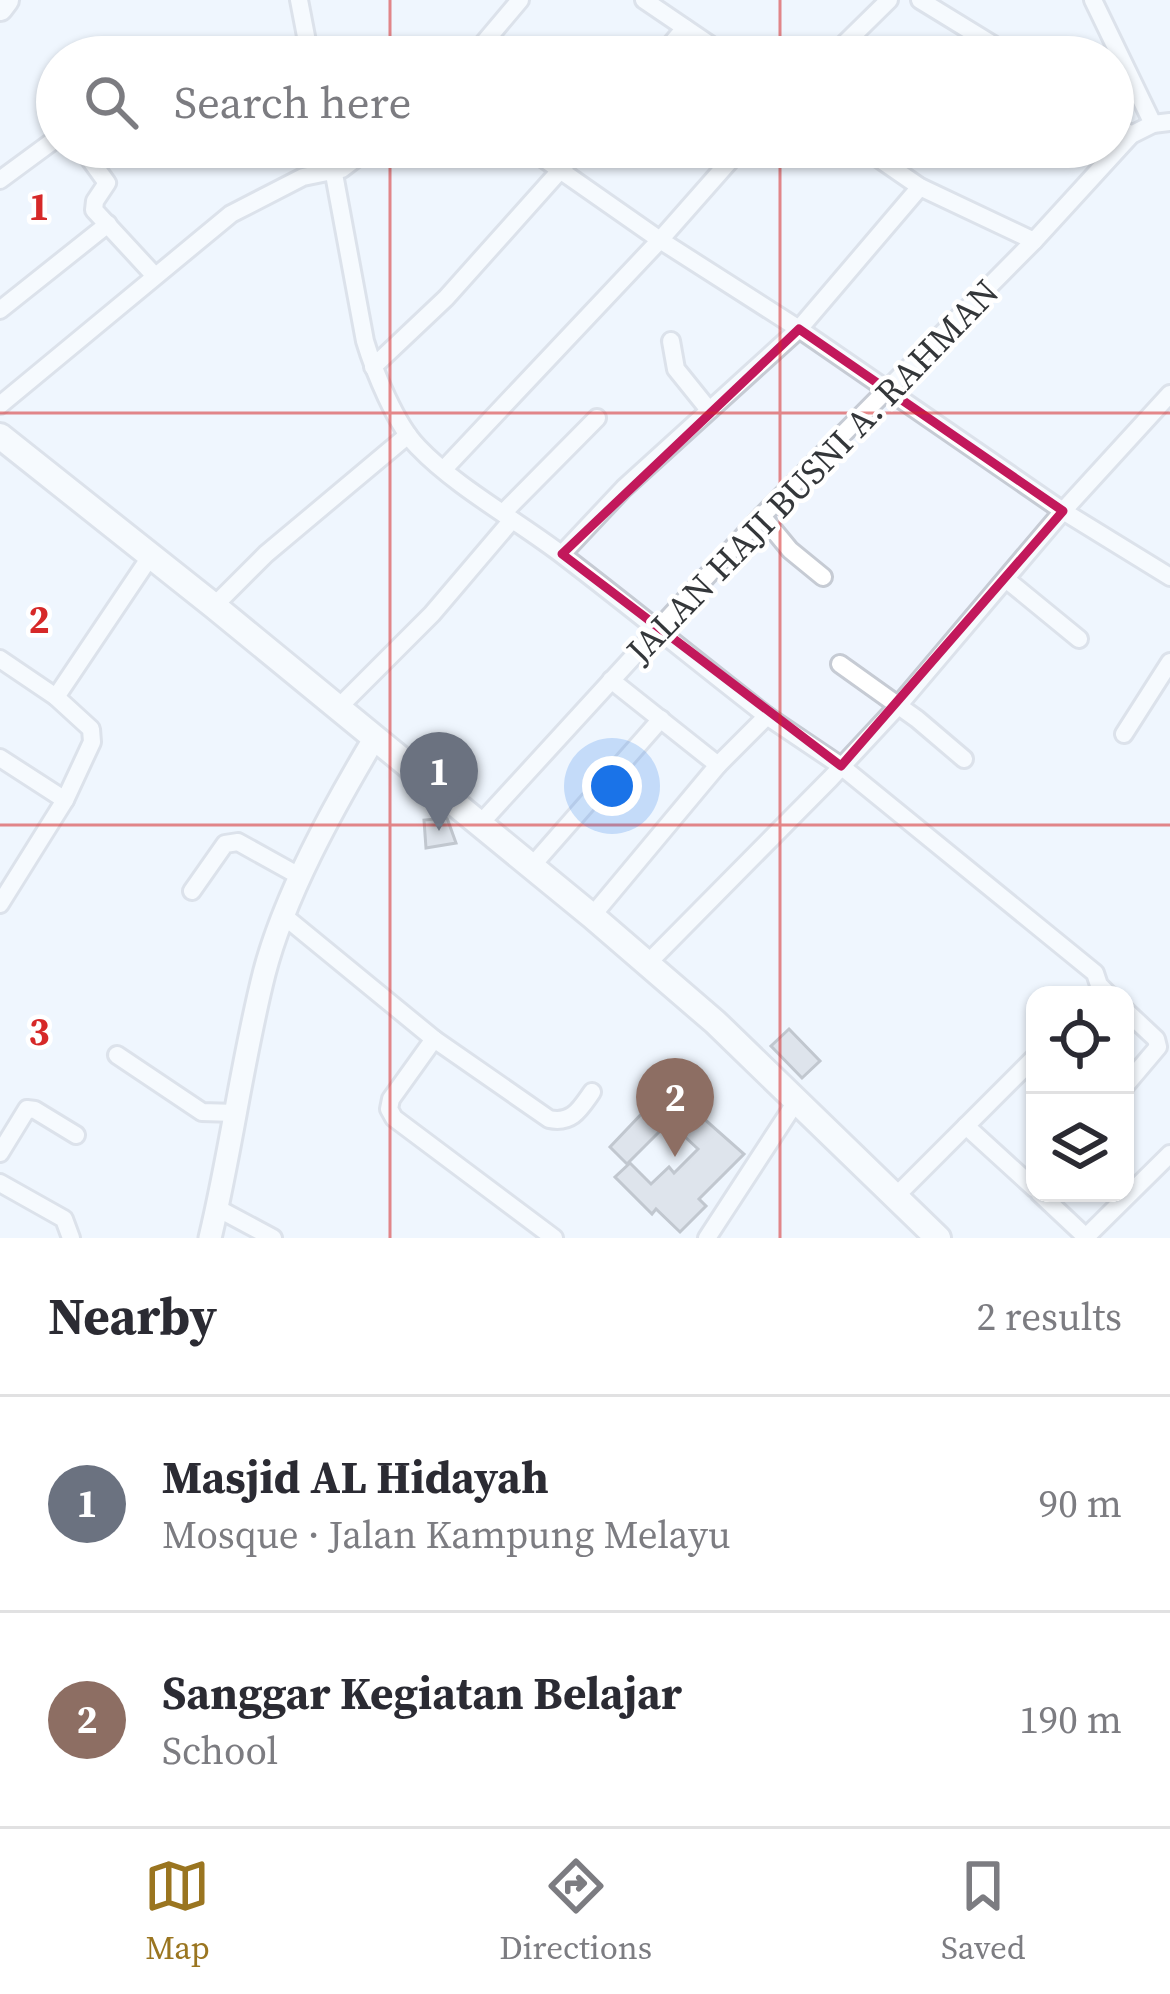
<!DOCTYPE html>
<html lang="en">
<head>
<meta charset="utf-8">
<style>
  :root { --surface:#fff; --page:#f7f7f7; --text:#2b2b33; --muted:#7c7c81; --line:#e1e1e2; --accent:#9a7520 }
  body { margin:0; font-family:"Source Serif 4",serif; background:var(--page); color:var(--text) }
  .controls { position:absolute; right:36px; bottom:36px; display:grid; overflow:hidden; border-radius:24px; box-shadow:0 3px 9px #0004 }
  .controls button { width:108px; height:108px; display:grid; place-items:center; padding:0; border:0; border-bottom:3px solid var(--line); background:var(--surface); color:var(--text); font:60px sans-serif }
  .you { position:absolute; left:612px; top:786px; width:42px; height:42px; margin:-30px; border:9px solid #fff; border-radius:50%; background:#1a73e8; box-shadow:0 0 0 18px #1a73e833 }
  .badge { display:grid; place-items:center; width:78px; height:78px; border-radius:50%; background:var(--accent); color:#fff; font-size:39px; font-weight:700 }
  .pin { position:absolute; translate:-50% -99px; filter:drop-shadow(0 3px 6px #0008) }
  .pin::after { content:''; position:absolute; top:63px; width:42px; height:36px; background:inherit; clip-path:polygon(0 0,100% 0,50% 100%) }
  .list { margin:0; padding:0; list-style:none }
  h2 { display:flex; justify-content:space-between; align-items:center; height:156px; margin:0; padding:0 48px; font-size:51px }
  h2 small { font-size:39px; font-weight:400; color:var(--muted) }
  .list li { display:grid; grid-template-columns:78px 1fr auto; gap:36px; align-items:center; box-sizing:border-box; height:216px; padding:0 48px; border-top:3px solid var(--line) }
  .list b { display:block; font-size:45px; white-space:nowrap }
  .list p { margin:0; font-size:39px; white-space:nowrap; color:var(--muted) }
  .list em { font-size:39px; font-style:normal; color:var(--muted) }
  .icon { flex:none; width:66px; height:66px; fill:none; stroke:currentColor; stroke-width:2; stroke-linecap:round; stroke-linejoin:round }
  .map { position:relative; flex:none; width:1170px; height:1238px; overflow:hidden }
  .search { position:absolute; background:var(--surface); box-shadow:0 3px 9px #0004; left:36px; right:36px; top:36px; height:132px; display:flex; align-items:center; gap:30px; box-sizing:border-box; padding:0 42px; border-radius:66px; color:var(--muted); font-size:45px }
  .sheet { height:588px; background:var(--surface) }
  nav { display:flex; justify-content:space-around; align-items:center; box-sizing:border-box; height:168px; border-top:3px solid var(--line); background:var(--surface); font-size:33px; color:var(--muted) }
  nav a { display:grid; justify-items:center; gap:6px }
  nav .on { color:var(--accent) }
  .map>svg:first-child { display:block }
  .building { fill:#c9ced7; stroke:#898e97; stroke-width:3 }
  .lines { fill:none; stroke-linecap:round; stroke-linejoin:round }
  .minor-casing { stroke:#c6cbd4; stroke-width:22 }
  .tertiary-casing { stroke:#c6cbd4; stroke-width:27 }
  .secondary-casing { stroke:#c6cbd4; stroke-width:30 }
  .minor { stroke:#fff; stroke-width:16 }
  .tertiary { stroke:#fff; stroke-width:21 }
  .secondary { stroke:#fff; stroke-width:24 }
  .marked { fill:none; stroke:#c2185b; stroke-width:9; stroke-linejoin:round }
  .grid { fill:none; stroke:#d62828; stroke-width:3; stroke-opacity:0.55 }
  .labels { text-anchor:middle; stroke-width:9; stroke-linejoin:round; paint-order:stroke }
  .street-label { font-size:36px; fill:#34373a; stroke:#fff }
  .grid-label { font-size:39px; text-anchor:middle; font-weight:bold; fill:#d62828; stroke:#fff; stroke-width:9; stroke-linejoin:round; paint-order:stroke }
</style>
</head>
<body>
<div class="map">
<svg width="1170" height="1238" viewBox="0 0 1170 1238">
  <rect width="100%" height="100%" fill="#eff5fe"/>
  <g class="building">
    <path d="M 447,818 L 456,843 L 426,848 L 424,820 Z"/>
    <path d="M 789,1029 L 820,1061 L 802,1078 L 771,1046 Z"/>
    <path d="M 677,1095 L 744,1154 L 699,1199 L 706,1206 L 680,1232 L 656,1209 L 652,1214 L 615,1177 L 630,1163 L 651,1184 L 669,1167 L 674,1173 L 698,1149 L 669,1122 L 627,1164 L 610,1147 L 649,1106 L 658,1115 Z"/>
  </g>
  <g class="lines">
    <defs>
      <g id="minor">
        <path d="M 299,0 L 310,57"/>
        <path d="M 644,0 L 728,57"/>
        <path d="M 920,0 L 1013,57"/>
        <path d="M 1093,0 L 1153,124"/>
        <path d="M 472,57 L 520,0"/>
        <path d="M 660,57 L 685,28"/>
        <path d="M 831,57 L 889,0"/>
        <path d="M 54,112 L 57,116"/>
        <path d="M 1113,123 L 1131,135"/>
        <path d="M 81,147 L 107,183 L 95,201 L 94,210 L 155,276"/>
        <path d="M 329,147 L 365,341 C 374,371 396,425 418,447 C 457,488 520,522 565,557 C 633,609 700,664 767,716"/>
        <path d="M 527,147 L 660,240 L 799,329 L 1063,511 L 1170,577"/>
        <path d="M 862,147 L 920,187 L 1034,241"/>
        <path d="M 0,180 L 57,138"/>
        <path d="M 0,310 L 108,224"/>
        <path d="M 671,341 L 676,369 L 709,410"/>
        <path d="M 373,367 L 446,298 L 581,147"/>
        <path d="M 0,405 L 231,214 L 303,177 L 342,169 L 371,147"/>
        <path d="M 444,469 L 660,240 L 742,147"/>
        <path d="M 503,513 L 597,418"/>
        <path d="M 762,516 L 790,550 L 823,577"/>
        <path d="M 562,554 L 624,488 L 799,329 L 920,187"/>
        <path d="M 1007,580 L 1079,639"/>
        <path d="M 214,606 L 266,554 L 408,435"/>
        <path d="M 0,659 L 56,697"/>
        <path d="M 840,664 L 917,719 L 964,759"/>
        <path d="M 337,709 L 432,614 L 512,520"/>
        <path d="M 1124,734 L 1170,662"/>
        <path d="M 0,758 L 65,800"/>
        <path d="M 718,765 L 767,716 L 841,766 L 1095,973 L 1099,985 L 1109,995"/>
        <path d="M 479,825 L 762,516 L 1034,241 L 1131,135 L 1153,124 L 1170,122"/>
        <path d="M 531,867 L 661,719"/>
        <path d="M 192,891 L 225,844 L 238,842 L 301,877"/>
        <path d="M 0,904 L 65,800 L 92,742 L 91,729 L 56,697 L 150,557"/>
        <path d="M 284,916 L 434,1039 L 549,1119 C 572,1124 580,1109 592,1092"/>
        <path d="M 592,916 L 718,765 L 611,680"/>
        <path d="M 647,964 L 830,779 L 897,707 L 1063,511 L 1170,394"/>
        <path d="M 1125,1010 L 1156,1039 L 1158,1047 L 1125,1086"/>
        <path d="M 434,1039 L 391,1099 L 389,1109 L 394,1118 L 554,1238"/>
        <path d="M 117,1055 L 202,1112 L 236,1113"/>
        <path d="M 966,1126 L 1035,1189"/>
        <path d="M 0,1153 L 27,1109 L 35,1110 L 76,1135"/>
        <path d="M 0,1183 L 64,1219 L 71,1238"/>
        <path d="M 1039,1193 L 1086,1237"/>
        <path d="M 896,1196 L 1035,1057"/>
        <path d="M 217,1208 L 273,1238"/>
        <path d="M 707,1238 L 797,1100"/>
        <path d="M 1085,1238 L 1170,1154"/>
      </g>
      <path id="tertiary" d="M 210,1238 C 231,1151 242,1061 264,974 C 284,896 333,808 374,739"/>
      <g id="secondary">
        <path d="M 0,8 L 6,0"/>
        <path d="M 0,436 L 214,606 L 592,916 L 715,1022 L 938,1238"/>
      </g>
    </defs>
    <use href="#minor" class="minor-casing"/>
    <use href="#tertiary" class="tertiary-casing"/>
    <use href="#secondary" class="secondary-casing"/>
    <use href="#minor" class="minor"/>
    <use href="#tertiary" class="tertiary"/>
    <use href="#secondary" class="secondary"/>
  </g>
  <path d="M0 0H1170V1238H0ZM 799,329 L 1063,511 L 841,766 L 562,554 Z" fill="#eff5fe" fill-opacity=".55" fill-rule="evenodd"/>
  <path class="marked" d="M 799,329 L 1063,511 L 841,766 L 562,554 Z"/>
  <path class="grid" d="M 390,0 L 390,57M 780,0 L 780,57M 390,147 L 390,1238M 780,147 L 780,1238M 0,413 L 1170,413M 0,825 L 1170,825"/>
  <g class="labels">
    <g class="street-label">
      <text transform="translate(812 471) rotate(-46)" y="13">JALAN HAJI BUSNI A. RAHMAN</text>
    </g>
  </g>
  <g class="grid-label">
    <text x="39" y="220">1</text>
    <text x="39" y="633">2</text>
    <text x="39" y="1045">3</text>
  </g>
</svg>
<div class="controls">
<button><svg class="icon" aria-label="locate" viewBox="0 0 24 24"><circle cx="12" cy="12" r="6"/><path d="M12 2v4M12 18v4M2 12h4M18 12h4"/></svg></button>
<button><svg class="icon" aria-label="layers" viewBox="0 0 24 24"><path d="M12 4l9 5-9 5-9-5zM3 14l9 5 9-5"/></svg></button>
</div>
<div class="you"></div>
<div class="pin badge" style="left:439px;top:831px;background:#6b7280">1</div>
<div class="pin badge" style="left:675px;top:1157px;background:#8d6e63">2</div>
<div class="search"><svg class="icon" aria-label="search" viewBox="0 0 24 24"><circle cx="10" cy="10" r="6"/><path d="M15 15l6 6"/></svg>Search here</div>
</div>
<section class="sheet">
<h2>Nearby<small>2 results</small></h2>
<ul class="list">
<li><span class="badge" style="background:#6b7280">1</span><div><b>Masjid AL Hidayah</b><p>Mosque · Jalan Kampung Melayu</p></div><em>90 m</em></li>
<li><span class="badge" style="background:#8d6e63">2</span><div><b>Sanggar Kegiatan Belajar</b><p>School</p></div><em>190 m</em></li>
</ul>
</section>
<nav>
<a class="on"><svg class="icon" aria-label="map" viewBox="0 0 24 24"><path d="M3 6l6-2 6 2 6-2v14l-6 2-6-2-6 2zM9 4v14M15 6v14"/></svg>Map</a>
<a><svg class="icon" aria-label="directions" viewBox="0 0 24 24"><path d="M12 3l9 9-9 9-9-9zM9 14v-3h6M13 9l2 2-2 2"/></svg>Directions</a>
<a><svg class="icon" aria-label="saved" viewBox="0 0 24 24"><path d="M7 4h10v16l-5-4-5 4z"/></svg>Saved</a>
</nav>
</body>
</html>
